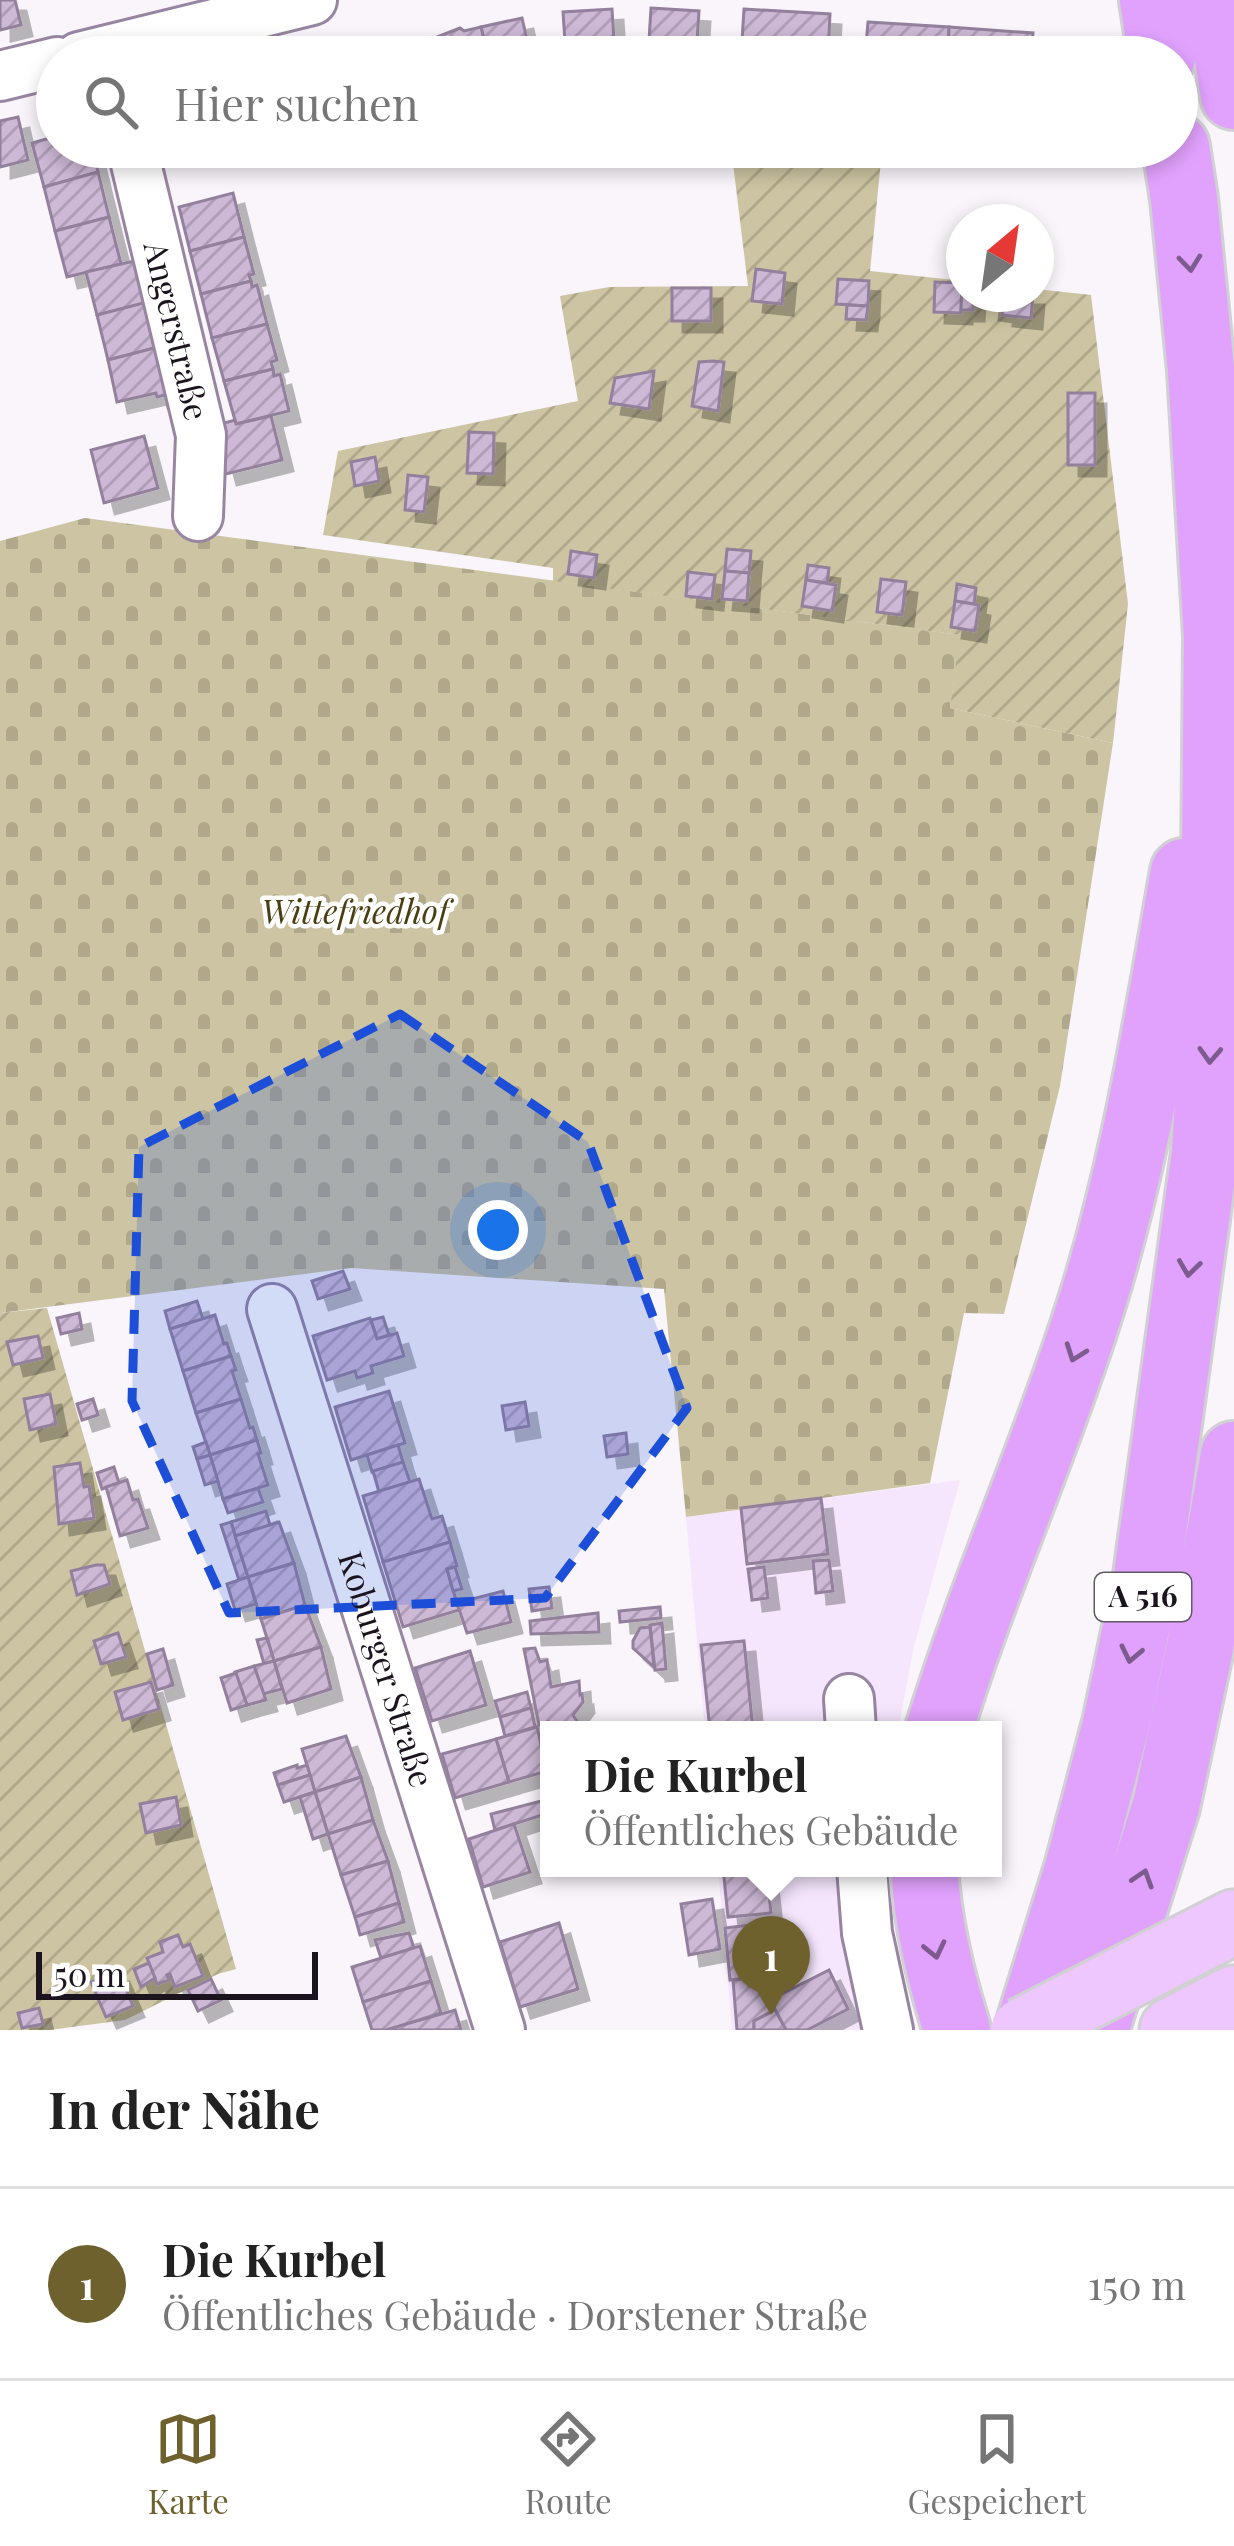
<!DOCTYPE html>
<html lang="de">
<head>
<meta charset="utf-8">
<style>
  :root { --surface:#fff; --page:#f6f6f6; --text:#222; --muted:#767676; --line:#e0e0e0; --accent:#6e612e }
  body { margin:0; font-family:"Playfair Display",serif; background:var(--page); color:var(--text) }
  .compass { position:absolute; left:946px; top:204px; width:108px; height:108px; border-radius:50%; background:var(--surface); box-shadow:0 6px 18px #0003; rotate:29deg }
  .scale { position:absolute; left:36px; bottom:30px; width:282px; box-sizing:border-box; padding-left:12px; border:6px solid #1b141f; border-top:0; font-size:33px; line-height:42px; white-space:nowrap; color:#1b141f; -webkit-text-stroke:9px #fff; paint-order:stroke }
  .you { position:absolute; left:498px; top:1230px; width:42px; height:42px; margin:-30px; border:9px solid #fff; border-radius:50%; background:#1a73e8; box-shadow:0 0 0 18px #1a73e833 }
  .badge { display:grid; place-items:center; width:78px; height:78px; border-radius:50%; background:var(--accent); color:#fff; font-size:39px; font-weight:700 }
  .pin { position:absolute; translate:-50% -99px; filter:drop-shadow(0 3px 6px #0008) }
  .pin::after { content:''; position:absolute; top:63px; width:42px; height:36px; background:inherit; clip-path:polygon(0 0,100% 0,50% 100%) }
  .popup { position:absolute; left:540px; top:1721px; width:462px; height:156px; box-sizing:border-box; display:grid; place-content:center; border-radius:0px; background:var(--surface); filter:drop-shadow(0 3px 9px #0005); font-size:39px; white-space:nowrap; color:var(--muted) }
  .popup b { font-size:45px; color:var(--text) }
  .popup::after { content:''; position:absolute; left:50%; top:100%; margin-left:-24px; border:24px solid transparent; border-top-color:var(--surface) }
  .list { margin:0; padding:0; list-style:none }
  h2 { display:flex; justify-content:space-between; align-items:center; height:156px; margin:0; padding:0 48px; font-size:51px }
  h2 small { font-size:39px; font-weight:400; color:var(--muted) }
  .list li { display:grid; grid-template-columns:78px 1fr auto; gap:36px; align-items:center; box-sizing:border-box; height:192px; padding:0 48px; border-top:3px solid var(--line) }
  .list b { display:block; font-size:45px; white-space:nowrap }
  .list p { margin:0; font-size:39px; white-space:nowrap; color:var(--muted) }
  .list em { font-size:39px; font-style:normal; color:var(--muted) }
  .icon { flex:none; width:66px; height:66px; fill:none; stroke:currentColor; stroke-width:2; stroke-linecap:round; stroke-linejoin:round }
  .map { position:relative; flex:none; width:1234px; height:2030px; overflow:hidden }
  .search { position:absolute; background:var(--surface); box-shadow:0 6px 18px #0003; left:36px; right:36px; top:36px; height:132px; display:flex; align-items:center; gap:30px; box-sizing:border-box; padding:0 42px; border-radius:66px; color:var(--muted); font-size:45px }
  .sheet { height:348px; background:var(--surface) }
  nav { display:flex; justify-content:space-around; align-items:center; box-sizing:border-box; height:168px; border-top:3px solid var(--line); background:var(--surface); font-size:33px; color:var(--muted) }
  nav a { display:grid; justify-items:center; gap:6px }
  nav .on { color:var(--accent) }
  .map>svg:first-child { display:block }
  .built { fill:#f5e6fd }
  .cemetery { fill:url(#cemetery-stones) }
  .garden { fill:url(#garden-furrows) }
  .building { fill:url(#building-hatch); stroke:#93809c; stroke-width:3; filter:url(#shadow) }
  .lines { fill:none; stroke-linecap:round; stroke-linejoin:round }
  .minor-casing { stroke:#9885a1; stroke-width:54 }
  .major-casing { stroke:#d1d0d2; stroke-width:69 }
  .highway-casing { stroke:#d1d0d2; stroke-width:72 }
  .minor { stroke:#fff; stroke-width:48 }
  .major { stroke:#edc7fe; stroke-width:63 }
  .highway { stroke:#e1a2fd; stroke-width:66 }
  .major-bridge-casing { stroke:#d1d0d2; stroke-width:69; stroke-linecap:butt }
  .major-bridge { stroke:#edc7fe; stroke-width:63 }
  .oneway { stroke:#7e5b8e }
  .marked { fill:#1d4ed8; fill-opacity:0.2; stroke:#1d4ed8; stroke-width:9; stroke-dasharray:24 15; stroke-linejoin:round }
  .labels { text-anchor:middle; stroke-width:9; stroke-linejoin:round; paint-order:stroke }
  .shield { fill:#fff; stroke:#5f5a62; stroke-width:3 }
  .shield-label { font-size:30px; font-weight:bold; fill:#1b141f }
  .street-label { font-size:33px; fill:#1b141f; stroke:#fff }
  .park-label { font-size:33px; font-style:italic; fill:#493f13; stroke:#fff }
</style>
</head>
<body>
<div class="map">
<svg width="1234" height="2030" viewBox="0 0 1234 2030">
  <defs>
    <pattern id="cemetery-stones" width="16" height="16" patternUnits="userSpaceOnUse" patternTransform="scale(3)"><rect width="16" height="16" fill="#ccc4a2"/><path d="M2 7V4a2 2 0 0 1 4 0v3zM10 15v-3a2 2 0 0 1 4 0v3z" fill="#afa88b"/></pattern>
    <pattern id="garden-furrows" width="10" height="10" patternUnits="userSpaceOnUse" patternTransform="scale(3)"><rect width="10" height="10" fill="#ccc4a2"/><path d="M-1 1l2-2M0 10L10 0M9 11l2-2" fill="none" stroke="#afa88b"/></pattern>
    <pattern id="building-hatch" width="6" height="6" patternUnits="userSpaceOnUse" patternTransform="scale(3)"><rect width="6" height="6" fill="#cdb8d6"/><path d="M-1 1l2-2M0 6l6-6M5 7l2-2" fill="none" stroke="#af9db7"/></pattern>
    <filter id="shadow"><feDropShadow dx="11" dy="11" stdDeviation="0" flood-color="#0004"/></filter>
  </defs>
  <rect width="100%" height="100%" fill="#f9f5fb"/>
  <g class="built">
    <path d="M 960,1480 L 914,1646 L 898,1730 L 705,1730 L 686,1517 Z"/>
    <path d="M 718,1868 L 880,1868 L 887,1982 L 915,2030 L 732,2030 Z"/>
  </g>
  <path class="cemetery" d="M 85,518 L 961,635 L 950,708 L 1113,743 L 1060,1086 L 1004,1314 L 964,1313 L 930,1483 L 686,1517 L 664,1289 L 351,1268 L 0,1313 L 0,541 Z"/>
  <g class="garden">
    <path d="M 731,147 L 851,147 L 882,150 L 870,271 L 964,281 L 964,294 L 1036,294 L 1036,289 L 1091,295 L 1128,604 L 1113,743 L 950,708 L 960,635 L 553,581 L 553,568 L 323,535 L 338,451 L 578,401 L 560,296 L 609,287 L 748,286 Z"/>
    <path d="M 47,1308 L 236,1969 L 218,1974 L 125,2020 L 49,2030 L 0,2030 L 0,1313 Z"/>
  </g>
  <g class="building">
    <path d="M 0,0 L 15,0 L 21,25 L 0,30 Z"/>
    <path d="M 651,8 L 699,11 L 696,57 L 648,57 Z"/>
    <path d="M 612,9 L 615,57 L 566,57 L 563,12 Z"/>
    <path d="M 744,9 L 830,14 L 828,57 L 741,57 Z"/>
    <path d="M 522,18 L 531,57 L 488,57 L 481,27 Z"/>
    <path d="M 868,22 L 949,27 L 948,57 L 865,57 Z"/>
    <path d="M 481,27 L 488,57 L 436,57 L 432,39 L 460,28 L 464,31 Z"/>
    <path d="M 949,27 L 1033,33 L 1031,57 L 948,57 Z"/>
    <path d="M 432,39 L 436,57 L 354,57 Z"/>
    <path d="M 18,117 L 28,160 L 0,167 L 0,121 Z"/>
    <path d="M 57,136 L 57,147 L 92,147 L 98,172 L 44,187 L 32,143 Z"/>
    <path d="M 163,147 L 197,147 L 165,155 Z"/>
    <path d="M 98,172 L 109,217 L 55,231 L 44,187 Z"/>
    <path d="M 233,193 L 244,237 L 190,251 L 179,207 Z"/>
    <path d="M 109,217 L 121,264 L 67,277 L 55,231 Z"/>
    <path d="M 244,237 L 254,274 L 249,275 L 251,281 L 201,294 L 190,251 Z"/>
    <path d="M 143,259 L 153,301 L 97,315 L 86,272 Z"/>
    <path d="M 756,269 L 785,273 L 782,304 L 752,301 Z"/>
    <path d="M 838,279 L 869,281 L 868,306 L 836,304 Z"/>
    <path d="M 251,281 L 252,287 L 257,285 L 267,324 L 212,338 L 201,294 Z"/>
    <path d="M 935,282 L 962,283 L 961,313 L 934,312 Z"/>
    <path d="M 962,283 L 964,294 L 974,294 L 973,310 L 961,310 Z"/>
    <rect x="672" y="288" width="39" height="33"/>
    <path d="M 990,294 L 1004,294 L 1003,311 L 988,309 Z"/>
    <path d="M 1004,294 L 1033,294 L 1031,318 L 1002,315 Z"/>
    <path d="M 151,301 L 162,346 L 108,360 L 97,315 Z"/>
    <path d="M 847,305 L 868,306 L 866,320 L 846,319 Z"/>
    <path d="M 267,324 L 277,360 L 271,362 L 273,369 L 224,381 L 212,338 Z"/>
    <path d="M 162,346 L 174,393 L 157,397 L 156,393 L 117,402 L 108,360 Z"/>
    <path d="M 713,361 L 724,362 L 718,411 L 692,406 L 699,362 Z"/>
    <path d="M 273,369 L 274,376 L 280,374 L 289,411 L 236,424 L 224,381 Z"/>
    <path d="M 654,371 L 649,409 L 610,403 L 615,378 Z"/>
    <rect x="1068" y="393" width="27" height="72"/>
    <path d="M 271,416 L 282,460 L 226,474 L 213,426 L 235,420 L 236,424 Z"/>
    <path d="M 469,432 L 494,433 L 493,474 L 467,473 Z"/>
    <path d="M 144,436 L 158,488 L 104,503 L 91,450 Z"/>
    <path d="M 375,457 L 379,481 L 355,486 L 351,462 Z"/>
    <path d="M 408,475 L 428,477 L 424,512 L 405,510 Z"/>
    <path d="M 727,549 L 751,551 L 749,573 L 725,571 Z"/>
    <path d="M 571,551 L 597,555 L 594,578 L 568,574 Z"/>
    <path d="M 808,565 L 829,568 L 827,583 L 806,580 Z"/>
    <path d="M 725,571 L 749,573 L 747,601 L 722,599 Z"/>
    <path d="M 688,572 L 715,575 L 712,599 L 686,596 Z"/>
    <path d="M 881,579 L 906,582 L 902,615 L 877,612 Z"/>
    <path d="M 806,580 L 836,585 L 832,611 L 802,606 Z"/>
    <path d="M 957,584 L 976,588 L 974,604 L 955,601 Z"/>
    <path d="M 955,601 L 979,605 L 975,631 L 951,627 Z"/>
    <path d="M 343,1271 L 350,1289 L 318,1299 L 312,1281 Z"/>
    <path d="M 197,1301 L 203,1319 L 170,1329 L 165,1311 Z"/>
    <path d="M 79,1313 L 82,1329 L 61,1334 L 57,1318 Z"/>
    <path d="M 215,1315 L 224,1344 L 227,1343 L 231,1356 L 183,1371 L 170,1329 Z"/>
    <path d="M 383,1317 L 389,1335 L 377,1339 L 371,1320 Z"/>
    <path d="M 370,1318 L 377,1339 L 397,1333 L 404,1356 L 371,1366 L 373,1373 L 357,1378 L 355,1371 L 327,1380 L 313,1336 Z"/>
    <path d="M 38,1336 L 43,1358 L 13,1365 L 7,1342 Z"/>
    <path d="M 231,1356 L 236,1370 L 232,1371 L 241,1399 L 196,1413 L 183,1371 Z"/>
    <path d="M 389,1391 L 405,1443 L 351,1460 L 335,1407 Z"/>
    <path d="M 50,1394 L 56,1424 L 30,1430 L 24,1399 Z"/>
    <path d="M 93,1399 L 98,1415 L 82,1420 L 77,1404 Z"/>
    <path d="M 241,1399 L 250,1428 L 253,1427 L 257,1440 L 210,1455 L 196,1413 Z"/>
    <path d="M 525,1402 L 529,1426 L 506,1430 L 502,1406 Z"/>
    <path d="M 626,1433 L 628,1454 L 607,1457 L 604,1436 Z"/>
    <path d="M 257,1440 L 261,1453 L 258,1454 L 268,1485 L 223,1499 L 210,1455 Z"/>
    <path d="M 206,1442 L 210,1455 L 197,1459 L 193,1447 Z"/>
    <path d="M 398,1445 L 403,1462 L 372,1472 L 367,1455 Z"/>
    <path d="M 210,1455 L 218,1481 L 205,1485 L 197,1459 Z"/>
    <path d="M 403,1462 L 410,1482 L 379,1492 L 373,1471 Z"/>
    <path d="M 80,1463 L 84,1487 L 89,1486 L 94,1518 L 59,1524 L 54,1467 Z"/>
    <path d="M 114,1467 L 119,1483 L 102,1489 L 97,1473 Z"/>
    <path d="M 419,1479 L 432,1519 L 442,1516 L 450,1542 L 383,1562 L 363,1496 Z"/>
    <path d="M 127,1480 L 133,1500 L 138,1499 L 148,1528 L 120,1536 L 106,1487 Z"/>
    <path d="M 258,1488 L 263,1502 L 228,1513 L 223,1499 Z"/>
    <path d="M 821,1498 L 828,1554 L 747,1564 L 741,1508 Z"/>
    <path d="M 266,1511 L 270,1525 L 235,1536 L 231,1522 Z"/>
    <path d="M 231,1522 L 248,1577 L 239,1580 L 221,1525 Z"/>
    <path d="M 279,1522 L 294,1563 L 248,1577 L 235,1536 Z"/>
    <path d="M 450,1542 L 457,1566 L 447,1569 L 459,1610 L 403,1627 L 383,1562 Z"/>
    <path d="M 829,1560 L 833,1591 L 816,1593 L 813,1561 Z"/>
    <path d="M 294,1563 L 305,1605 L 261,1619 L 248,1577 Z"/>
    <path d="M 96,1565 L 104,1565 L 110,1584 L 77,1595 L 71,1571 Z"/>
    <path d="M 455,1567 L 462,1589 L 453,1591 L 447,1569 Z"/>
    <path d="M 764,1567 L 768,1598 L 752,1600 L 748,1569 Z"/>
    <path d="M 248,1577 L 256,1604 L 235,1610 L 227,1584 Z"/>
    <path d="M 549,1587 L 552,1608 L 532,1611 L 529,1589 Z"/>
    <path d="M 503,1591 L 511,1622 L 467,1633 L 458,1606 L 469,1603 L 468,1600 Z"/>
    <path d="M 305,1605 L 321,1647 L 274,1661 L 261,1619 Z"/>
    <path d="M 660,1607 L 661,1618 L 620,1622 L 619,1611 Z"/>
    <path d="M 598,1613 L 599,1632 L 531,1634 L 530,1621 Z"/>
    <path d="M 662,1623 L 666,1669 L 655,1670 L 650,1625 Z"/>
    <path d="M 650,1627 L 654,1667 L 633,1648 L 633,1641 L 640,1628 Z"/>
    <path d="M 118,1633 L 126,1657 L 101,1664 L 94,1641 Z"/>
    <path d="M 267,1638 L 274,1661 L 264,1664 L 257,1640 Z"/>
    <path d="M 744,1641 L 753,1730 L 710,1730 L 701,1645 Z"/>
    <path d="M 321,1647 L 331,1689 L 287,1703 L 274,1661 Z"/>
    <path d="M 535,1648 L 540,1662 L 547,1660 L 551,1687 L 579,1681 L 580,1695 L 582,1694 L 583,1702 L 573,1715 L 583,1730 L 551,1730 L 548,1722 L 539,1725 L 524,1649 Z"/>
    <path d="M 163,1649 L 173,1685 L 157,1690 L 147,1654 Z"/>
    <path d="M 470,1651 L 486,1705 L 432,1721 L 415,1668 Z"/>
    <path d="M 274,1661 L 282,1689 L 263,1694 L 254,1666 Z"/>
    <path d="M 254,1666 L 266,1700 L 247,1705 L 235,1672 Z"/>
    <path d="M 236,1673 L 247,1705 L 231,1710 L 221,1678 Z"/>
    <path d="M 151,1682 L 159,1709 L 123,1720 L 115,1692 Z"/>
    <path d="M 527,1692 L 531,1708 L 500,1717 L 495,1701 Z"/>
    <path d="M 531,1708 L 535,1727 L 505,1736 L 500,1717 Z"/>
    <path d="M 537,1727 L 547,1771 L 509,1782 L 496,1739 Z"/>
    <path d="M 346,1736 L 361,1777 L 315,1792 L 302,1749 Z"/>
    <path d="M 496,1739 L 509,1782 L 455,1798 L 442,1754 Z"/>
    <path d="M 297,1765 L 297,1768 L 307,1765 L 310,1775 L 278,1785 L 274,1773 Z"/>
    <path d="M 310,1775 L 315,1792 L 284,1802 L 278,1785 Z"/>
    <path d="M 361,1777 L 373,1820 L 328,1834 L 315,1792 Z"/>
    <path d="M 315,1792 L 328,1834 L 313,1839 L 300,1797 Z"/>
    <path d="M 176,1797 L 181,1825 L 146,1833 L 140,1804 Z"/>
    <path d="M 549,1799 L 549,1813 L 495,1830 L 491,1814 Z"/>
    <path d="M 373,1820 L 388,1861 L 341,1875 L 328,1834 Z"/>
    <path d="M 514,1824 L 530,1872 L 483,1887 L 469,1839 Z"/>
    <path d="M 388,1861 L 399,1903 L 355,1917 L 341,1875 Z"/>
    <path d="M 723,1868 L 766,1868 L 771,1913 L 728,1917 Z"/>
    <path d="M 712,1899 L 720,1949 L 689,1955 L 681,1904 Z"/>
    <path d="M 399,1903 L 404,1922 L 360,1935 L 355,1917 Z"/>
    <path d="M 559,1923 L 578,1989 L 520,2007 L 500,1942 Z"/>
    <path d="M 766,1923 L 771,1975 L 730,1980 L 725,1928 Z"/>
    <path d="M 409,1933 L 414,1948 L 381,1958 L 375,1940 Z"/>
    <path d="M 178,1935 L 183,1947 L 190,1944 L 203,1976 L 175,1987 L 170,1974 L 167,1975 L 169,1980 L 157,1984 L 147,1958 L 163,1952 L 160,1942 Z"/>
    <path d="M 420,1946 L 431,1981 L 363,2002 L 352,1967 Z"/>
    <path d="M 149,1963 L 155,1978 L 141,1987 L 134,1969 Z"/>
    <path d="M 829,1970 L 848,2009 L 807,2030 L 786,2030 L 770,2000 Z"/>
    <path d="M 118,1971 L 133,2006 L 106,2017 L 91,1982 Z"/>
    <path d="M 768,1976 L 770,2000 L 775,2010 L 754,2021 L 754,2030 L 737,2030 L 733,1980 Z"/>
    <path d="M 211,1979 L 221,2000 L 198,2011 L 188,1990 Z"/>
    <path d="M 431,1981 L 441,2013 L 388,2030 L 372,2030 L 363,2002 Z"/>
    <path d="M 39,2008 L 43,2024 L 22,2028 L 18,2013 Z"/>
    <path d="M 455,2010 L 461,2030 L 390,2030 L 389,2029 Z"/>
    <path d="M 775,2010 L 786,2030 L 754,2030 L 754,2021 Z"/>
  </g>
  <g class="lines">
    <defs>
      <g id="minor">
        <path d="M 79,57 L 312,0"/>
        <path d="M 0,76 L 57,62"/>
        <path id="s1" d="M 132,147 L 201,435 L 198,516"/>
        <path id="s2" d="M 272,1309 L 500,2030"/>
        <path d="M 849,1699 L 851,1730"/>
        <path d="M 862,1868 L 867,1933 L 888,2030"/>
      </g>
      <g id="major">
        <path d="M 1181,1949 L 1234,1922"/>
        <path d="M 1172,2030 L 1234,1998"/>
      </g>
      <g id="highway">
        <path d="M 1153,0 L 1162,57"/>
        <path d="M 1219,0 L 1234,96"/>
        <path d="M 939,1730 C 981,1593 1040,1462 1084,1327 C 1133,1180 1157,1024 1184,872"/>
        <path d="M 924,1868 C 928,1925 940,1975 957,2030"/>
        <path d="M 1028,2030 L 1078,1869 L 1116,1724 L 1147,1576 L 1205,1153 L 1214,996 L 1217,636 L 1201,370 L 1184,199 L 1176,147"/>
        <path d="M 1095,2030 L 1166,1806 L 1200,1647 L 1234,1455"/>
      </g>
    </defs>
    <use href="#minor" class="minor-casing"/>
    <use href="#major" class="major-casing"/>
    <use href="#highway" class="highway-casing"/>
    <use href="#minor" class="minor"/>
    <use href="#major" class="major"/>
    <use href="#highway" class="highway"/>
    <defs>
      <path id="major-bridge" d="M 1023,2030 L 1181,1949"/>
    </defs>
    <use href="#major-bridge" class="major-bridge-casing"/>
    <use href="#major-bridge" class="major-bridge"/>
  </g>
  <defs><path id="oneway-chevron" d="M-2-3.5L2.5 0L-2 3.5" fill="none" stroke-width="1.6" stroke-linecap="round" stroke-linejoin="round" transform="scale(3)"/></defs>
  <g class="oneway">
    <use href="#oneway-chevron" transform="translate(1190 263) rotate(84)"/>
    <use href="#oneway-chevron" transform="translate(1210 1055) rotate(93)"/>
    <use href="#oneway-chevron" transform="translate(1189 1268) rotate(98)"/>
    <use href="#oneway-chevron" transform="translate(1075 1353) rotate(110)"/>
    <use href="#oneway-chevron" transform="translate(1131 1654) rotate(102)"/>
    <use href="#oneway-chevron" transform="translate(1143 1878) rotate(-72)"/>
    <use href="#oneway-chevron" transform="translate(935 1950) rotate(77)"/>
  </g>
  <path class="marked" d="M 400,1014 L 588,1142 L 687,1408 L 545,1598 L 229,1613 L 132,1401 L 139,1147 Z"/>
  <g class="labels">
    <rect class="shield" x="1095" y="1573" width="96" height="48" rx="9"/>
    <g class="shield-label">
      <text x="1143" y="1607">A 516</text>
    </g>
    <g class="street-label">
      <text dy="12" stroke="none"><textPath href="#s1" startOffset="189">Angerstraße</textPath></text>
      <text dy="12" stroke="none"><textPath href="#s2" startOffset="378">Koburger Straße</textPath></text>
    </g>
    <g class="park-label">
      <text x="355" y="924">Wittefriedhof</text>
    </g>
  </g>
</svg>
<svg class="compass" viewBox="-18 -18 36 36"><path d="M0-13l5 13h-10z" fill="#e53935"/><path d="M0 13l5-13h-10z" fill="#767676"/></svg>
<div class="scale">50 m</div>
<div class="you"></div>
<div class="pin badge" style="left:771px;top:2015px">1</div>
<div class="popup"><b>Die Kurbel</b>Öffentliches Gebäude</div>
<div class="search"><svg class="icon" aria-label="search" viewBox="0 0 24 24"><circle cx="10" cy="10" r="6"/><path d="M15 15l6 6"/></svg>Hier suchen</div>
</div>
<section class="sheet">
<h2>In der Nähe<small></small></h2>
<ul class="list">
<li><span class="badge">1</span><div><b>Die Kurbel</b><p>Öffentliches Gebäude · Dorstener Straße</p></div><em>150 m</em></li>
</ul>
</section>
<nav>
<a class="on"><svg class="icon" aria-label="map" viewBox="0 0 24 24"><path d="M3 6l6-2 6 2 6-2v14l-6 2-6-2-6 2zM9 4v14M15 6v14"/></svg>Karte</a>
<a><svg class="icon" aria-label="directions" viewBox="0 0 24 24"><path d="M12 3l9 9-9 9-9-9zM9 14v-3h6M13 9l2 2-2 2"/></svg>Route</a>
<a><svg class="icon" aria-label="saved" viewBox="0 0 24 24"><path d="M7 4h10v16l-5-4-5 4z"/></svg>Gespeichert</a>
</nav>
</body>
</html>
